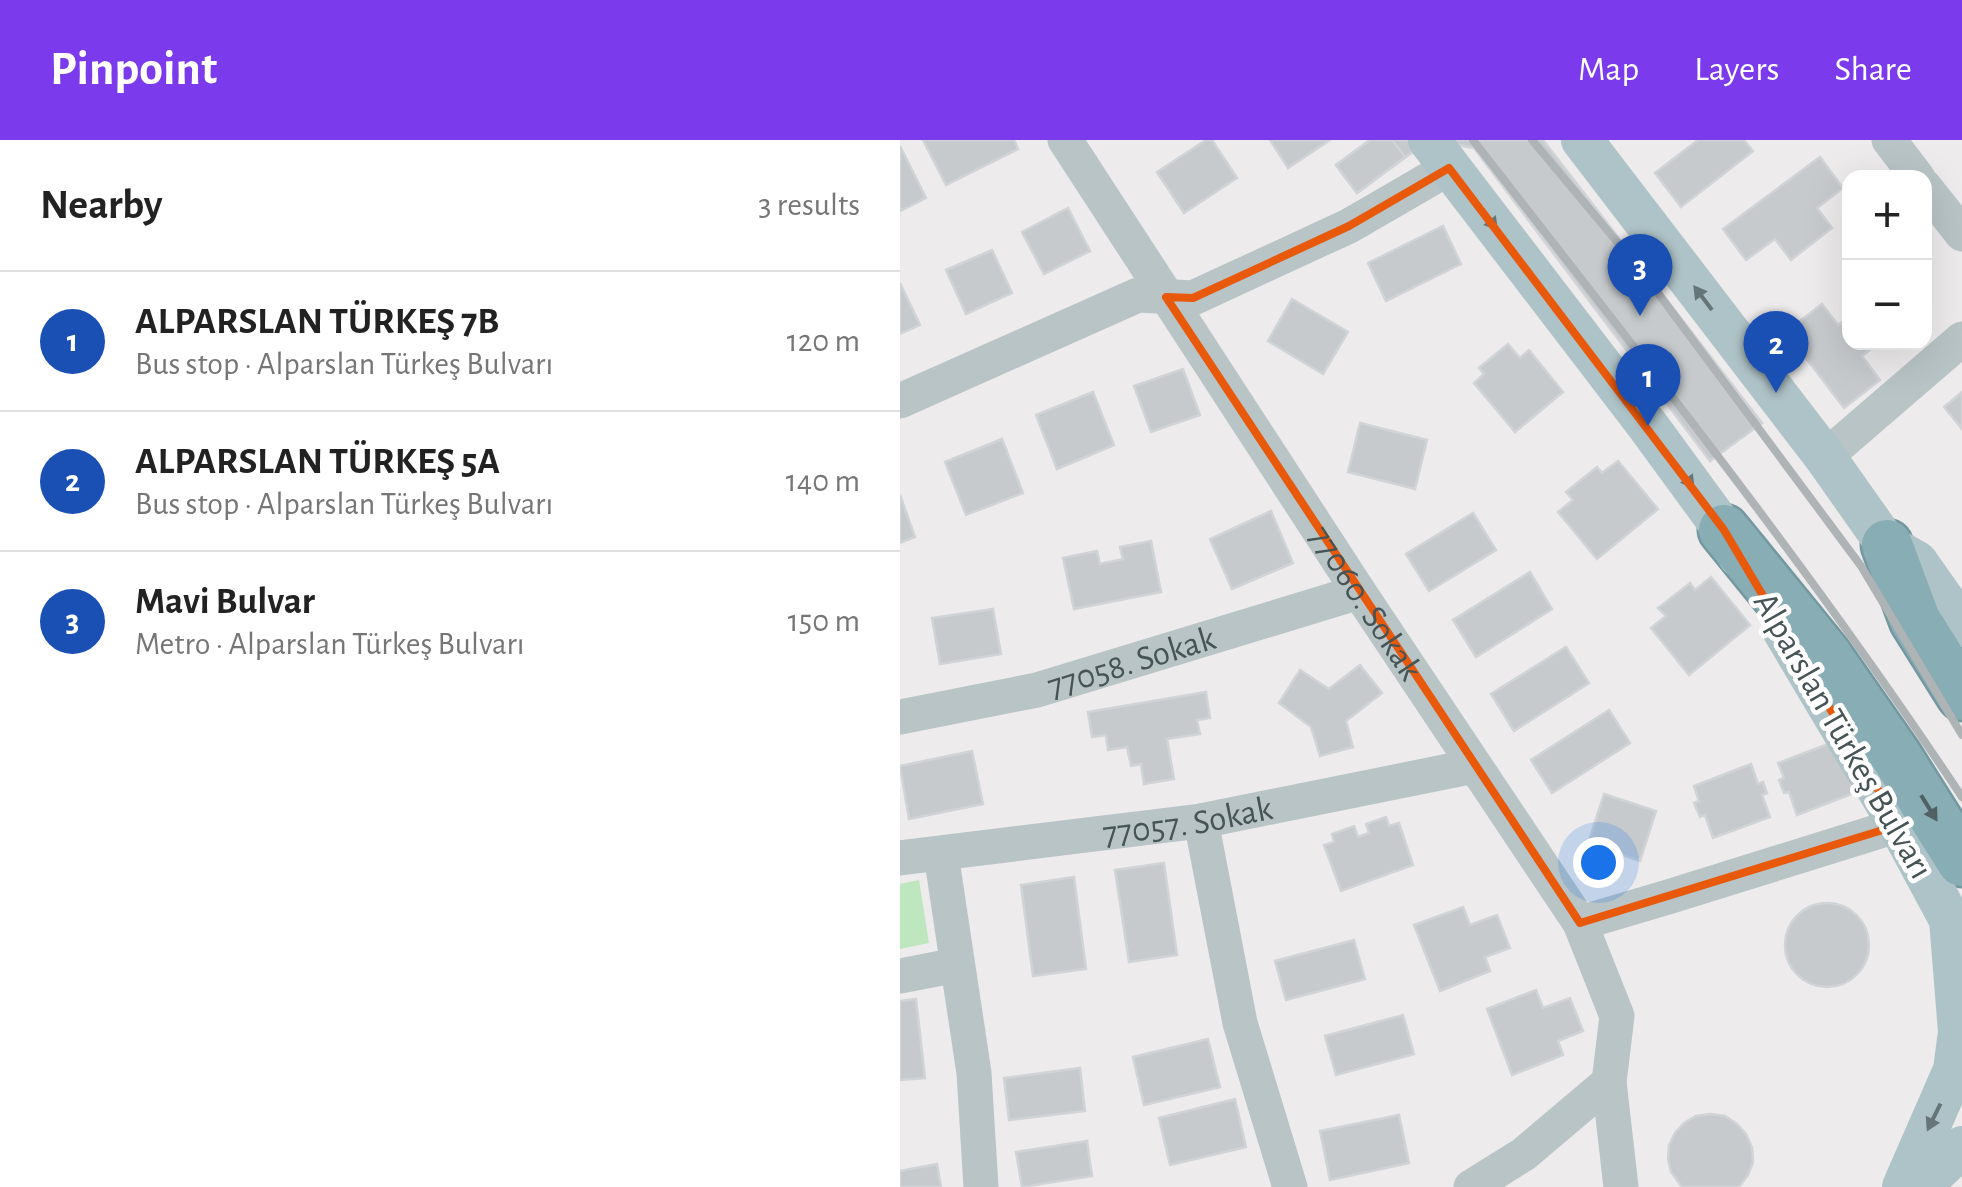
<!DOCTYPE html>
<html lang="en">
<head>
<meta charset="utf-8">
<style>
  :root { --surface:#fff; --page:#f6f6f6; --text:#222; --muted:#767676; --line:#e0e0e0; --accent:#7c3aed }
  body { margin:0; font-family:"Alegreya Sans",sans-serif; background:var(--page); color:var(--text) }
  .controls { position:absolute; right:30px; top:30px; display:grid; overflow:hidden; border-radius:20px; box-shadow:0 10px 40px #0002 }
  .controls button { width:90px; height:90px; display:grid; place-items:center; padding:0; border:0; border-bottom:2px solid var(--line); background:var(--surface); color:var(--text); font:50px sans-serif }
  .you { position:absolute; left:698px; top:722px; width:35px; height:35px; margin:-25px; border:8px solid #fff; border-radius:50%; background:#1a73e8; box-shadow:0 0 0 15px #1a73e833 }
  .badge { display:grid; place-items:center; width:65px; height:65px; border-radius:50%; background:var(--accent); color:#fff; font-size:32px; font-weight:700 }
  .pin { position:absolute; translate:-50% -82px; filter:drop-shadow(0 2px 5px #0008) }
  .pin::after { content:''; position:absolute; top:52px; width:35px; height:30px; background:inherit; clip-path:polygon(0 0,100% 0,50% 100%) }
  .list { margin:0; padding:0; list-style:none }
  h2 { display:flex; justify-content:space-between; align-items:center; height:130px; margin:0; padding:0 40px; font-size:42px }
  h2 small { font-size:32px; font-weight:400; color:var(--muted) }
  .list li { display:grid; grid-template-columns:65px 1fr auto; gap:30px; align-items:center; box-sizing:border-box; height:140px; padding:0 40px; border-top:2px solid var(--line) }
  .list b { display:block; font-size:38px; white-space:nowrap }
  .list p { margin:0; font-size:32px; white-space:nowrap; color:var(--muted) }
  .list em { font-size:32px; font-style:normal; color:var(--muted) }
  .map { position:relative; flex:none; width:1062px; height:1047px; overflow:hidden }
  header { display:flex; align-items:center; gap:60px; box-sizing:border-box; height:140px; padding:0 50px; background:var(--accent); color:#fff }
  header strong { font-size:48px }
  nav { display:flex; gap:55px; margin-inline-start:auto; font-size:35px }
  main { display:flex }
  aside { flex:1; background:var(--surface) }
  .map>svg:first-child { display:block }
  .green { fill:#bee7bf }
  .building { fill:#c6cacd; stroke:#d0d4d6; stroke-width:2.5 }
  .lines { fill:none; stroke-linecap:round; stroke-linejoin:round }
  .highway-casing { stroke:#7498a0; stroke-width:55 }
  .minor { stroke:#b8c4c6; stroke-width:35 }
  .major { stroke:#aec3c7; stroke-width:42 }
  .highway { stroke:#88adb5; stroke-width:50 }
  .rail { stroke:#aeb3b5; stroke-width:8 }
  .oneway { fill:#657578 }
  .oneway2 { fill:#506164 }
  .marked { fill:none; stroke:#e8590c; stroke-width:8; stroke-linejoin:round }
  .labels { text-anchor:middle; stroke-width:9; stroke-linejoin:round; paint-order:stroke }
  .street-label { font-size:35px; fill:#465456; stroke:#fff }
</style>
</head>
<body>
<header>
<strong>Pinpoint</strong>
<nav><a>Map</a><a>Layers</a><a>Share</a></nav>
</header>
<main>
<aside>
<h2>Nearby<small>3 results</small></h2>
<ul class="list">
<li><span class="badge" style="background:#1a4fb4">1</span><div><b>ALPARSLAN TÜRKEŞ 7B</b><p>Bus stop · Alparslan Türkeş Bulvarı</p></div><em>120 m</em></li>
<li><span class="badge" style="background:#1a4fb4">2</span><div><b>ALPARSLAN TÜRKEŞ 5A</b><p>Bus stop · Alparslan Türkeş Bulvarı</p></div><em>140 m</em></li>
<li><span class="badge" style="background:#1a4fb4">3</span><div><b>Mavi Bulvar</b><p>Metro · Alparslan Türkeş Bulvarı</p></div><em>150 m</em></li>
</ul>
</aside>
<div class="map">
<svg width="1062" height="1047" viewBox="0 0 1062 1047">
  <rect width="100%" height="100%" fill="#eeebec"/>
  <path class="green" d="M 19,740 L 29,803 L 0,809 L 0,744 Z"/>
  <g class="building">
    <path d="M 23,0 L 114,0 L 118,9 L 46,45 Z"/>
    <path d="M 306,0 L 312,0 L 337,38 L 284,73 L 257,32 Z"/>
    <path d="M 370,0 L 430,0 L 388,28 Z"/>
    <path d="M 470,0 L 643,0 L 862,283 L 810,321 L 574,8 L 529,0 L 457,53 L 436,25 Z"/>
    <path d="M 470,0 L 492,0 L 505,17 L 457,53 L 436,25 Z"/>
    <path d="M 798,0 L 844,0 L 853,11 L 781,67 L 755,33 Z"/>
    <path d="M 0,6 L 26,58 L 0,71 Z"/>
    <path d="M 920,17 L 943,48 L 917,68 L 932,88 L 891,120 L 875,99 L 846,120 L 823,89 Z"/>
    <path d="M 168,68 L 190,111 L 144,134 L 122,92 Z"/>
    <path d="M 543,86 L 561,124 L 486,161 L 468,123 Z"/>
    <path d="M 92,110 L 112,153 L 66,174 L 46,130 Z"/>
    <path d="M 0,143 L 20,185 L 0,194 Z"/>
    <path d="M 392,159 L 448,192 L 423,234 L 368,201 Z"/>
    <path d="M 922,164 L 938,185 L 949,177 L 949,202 L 980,202 L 962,216 L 980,240 L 944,268 L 886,192 Z"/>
    <path d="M 608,204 L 620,218 L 629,210 L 663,252 L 615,292 L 574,243 L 584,234 L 579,228 Z"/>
    <path d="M 283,229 L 300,275 L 251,292 L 234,246 Z"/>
    <path d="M 193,252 L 214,305 L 157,329 L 136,275 Z"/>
    <path d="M 1062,252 L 1062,289 L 1044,267 Z"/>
    <path d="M 460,283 L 527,300 L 515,349 L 448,332 Z"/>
    <path d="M 102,299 L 123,353 L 66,375 L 45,322 Z"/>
    <path d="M 718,321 L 758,369 L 697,419 L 658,372 L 673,360 L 666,352 L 697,327 L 702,333 Z"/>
    <path d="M 0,355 L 15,397 L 0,403 Z"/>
    <path d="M 371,371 L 393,423 L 332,449 L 310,399 Z"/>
    <path d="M 573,373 L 596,410 L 529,451 L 506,414 Z"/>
    <path d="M 251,401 L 261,452 L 174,469 L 163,418 L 197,411 L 200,424 L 223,419 L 220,407 Z"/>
    <path d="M 630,432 L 652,469 L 576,517 L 553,480 Z"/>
    <path d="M 811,437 L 850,485 L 789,535 L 751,488 L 766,476 L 758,468 L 790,443 L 795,450 Z"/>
    <path d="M 93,469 L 101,514 L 40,524 L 32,478 Z"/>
    <path d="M 666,507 L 689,543 L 614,591 L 591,554 Z"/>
    <path d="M 460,525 L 482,553 L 446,581 L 453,607 L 420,616 L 411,587 L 379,563 L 400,530 L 429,549 Z"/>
    <path d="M 306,552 L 310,578 L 297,580 L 300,594 L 267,599 L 274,639 L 244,644 L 241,624 L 231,626 L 227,607 L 208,610 L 206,595 L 192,597 L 188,572 Z"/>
    <path d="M 709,570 L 730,603 L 652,653 L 631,620 Z"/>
    <path d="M 936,601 L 954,653 L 897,675 L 889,652 L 884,653 L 879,640 L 884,638 L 878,623 Z"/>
    <path d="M 72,611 L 83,664 L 9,679 L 0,626 Z"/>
    <path d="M 851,624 L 858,644 L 863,642 L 867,653 L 862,655 L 870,677 L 813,698 L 805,675 L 800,677 L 794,663 L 799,661 L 794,646 Z"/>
    <path d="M 704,654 L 756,671 L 740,721 L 688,704 Z"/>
    <path d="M 486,677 L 489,686 L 499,683 L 513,725 L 441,751 L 424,705 L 434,702 L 432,694 L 454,686 L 458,697 L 469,693 L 466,684 Z"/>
    <path d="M 264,723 L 277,815 L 229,822 L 215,730 Z"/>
    <path d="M 174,737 L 186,829 L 133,836 L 121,745 Z"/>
    <circle cx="927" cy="805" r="42"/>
    <path d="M 563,767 L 570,785 L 597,775 L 610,808 L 585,817 L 590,831 L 540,851 L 514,785 Z"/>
    <path d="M 454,800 L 465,839 L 386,860 L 375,821 Z"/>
    <path d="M 636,850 L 643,868 L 670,858 L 683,891 L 658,901 L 663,915 L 612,935 L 587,869 Z"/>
    <path d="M 16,859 L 25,938 L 0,940 L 0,861 Z"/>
    <path d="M 503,875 L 514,914 L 436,935 L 425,896 Z"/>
    <path d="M 308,899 L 320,947 L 244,965 L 233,917 Z"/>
    <path d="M 180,928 L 185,971 L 109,980 L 104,938 Z"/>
    <path d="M 335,959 L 346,1007 L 270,1025 L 259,978 Z"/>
    <path d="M 810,974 L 825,976 L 837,984 L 846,994 L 852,1007 L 853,1022 L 848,1035 L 839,1047 L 782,1047 L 771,1032 L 768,1019 L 769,1005 L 775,993 L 784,983 L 796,976 Z"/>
    <path d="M 499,975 L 509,1023 L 430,1040 L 420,991 Z"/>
    <path d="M 187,1001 L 192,1036 L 122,1047 L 116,1012 Z"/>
    <path d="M 37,1024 L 41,1047 L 0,1047 L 0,1031 Z"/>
  </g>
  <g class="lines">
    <defs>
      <g id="highway">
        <path d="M 824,390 L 925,514 L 996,616 L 1062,721"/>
        <path d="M 987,405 L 1015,480 L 1062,555"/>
      </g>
    </defs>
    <use href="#highway" class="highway-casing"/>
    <g class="minor">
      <path id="s1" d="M 165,0 L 459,452 L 680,783 L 717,876 L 709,942 L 721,1047"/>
      <path d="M 989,0 L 1018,38"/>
      <path d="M 1024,46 L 1062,94"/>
      <path d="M 0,261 L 238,155 L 293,158 L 449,86 L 549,28"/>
      <path d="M 925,317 L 1062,199"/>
      <path id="s2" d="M 0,577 L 137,550 L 459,452"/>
      <path d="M 301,681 L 340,883 L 390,1047"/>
      <path d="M 41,714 L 74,933 L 81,1047"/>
      <path id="s3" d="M 0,718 L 301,681 L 574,626"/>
      <path d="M 680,783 L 768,757 L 999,685"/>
      <path d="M 0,836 L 57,825"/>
      <path d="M 571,1047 L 624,1014 L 709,942"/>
    </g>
    <g class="major">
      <path d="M 529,0 L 748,286 L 824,390 L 839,416"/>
      <path d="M 682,0 L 925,317 L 987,405 L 1017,422 L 1062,486"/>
      <path d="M 883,490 L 999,685 L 1062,802"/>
      <path d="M 1003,1047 L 1054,930 L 1059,892 L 1050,779"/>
      <path d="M 1020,1047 L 1062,1007"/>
    </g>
    <use href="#highway" class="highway"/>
    <g class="rail">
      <path d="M 573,0 C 741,216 911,429 1062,657"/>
      <path d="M 632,0 L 743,133 L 961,426 L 1062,595"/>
    </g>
  </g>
  <defs><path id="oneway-solid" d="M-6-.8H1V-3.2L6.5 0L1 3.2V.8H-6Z" transform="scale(2.5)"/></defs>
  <g class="oneway">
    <use href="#oneway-solid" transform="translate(588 78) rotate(52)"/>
    <use href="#oneway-solid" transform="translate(803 158) rotate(-127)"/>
    <use href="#oneway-solid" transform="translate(785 336) rotate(54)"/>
    <use href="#oneway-solid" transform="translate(1034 977) rotate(116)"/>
  </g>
  <use class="oneway2" href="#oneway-solid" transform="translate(1029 668) rotate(58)"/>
  <path class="marked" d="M 549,28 L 824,390 L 999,685 L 680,783 L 266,157 L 293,158 L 449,86 Z"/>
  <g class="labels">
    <g class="street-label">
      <text dy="12" stroke="none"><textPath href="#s1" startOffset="552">77060. Sokak</textPath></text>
      <text dy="12" stroke="none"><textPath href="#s2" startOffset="238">77058. Sokak</textPath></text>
      <text transform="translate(944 595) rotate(60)" y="12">Alparslan Türkeş Bulvarı</text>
      <text dy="12" stroke="none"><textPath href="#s3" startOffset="290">77057. Sokak</textPath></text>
    </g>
  </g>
</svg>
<div class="controls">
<button>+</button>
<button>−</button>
</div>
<div class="you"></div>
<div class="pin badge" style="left:748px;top:286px;background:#1a4fb4">1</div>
<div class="pin badge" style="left:876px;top:253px;background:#1a4fb4">2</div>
<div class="pin badge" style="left:740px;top:176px;background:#1a4fb4">3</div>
</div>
</main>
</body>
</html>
